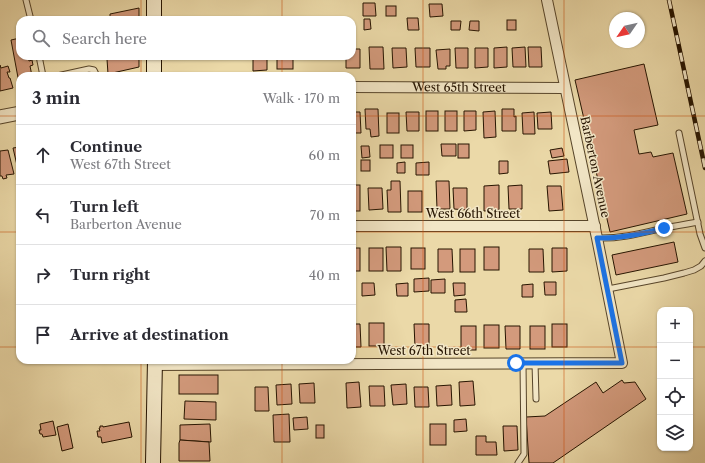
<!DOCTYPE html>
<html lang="en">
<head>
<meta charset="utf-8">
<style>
  :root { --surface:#fff; --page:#f2f2f3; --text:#2b2b33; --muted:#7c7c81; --line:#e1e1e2 }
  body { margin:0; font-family:"Libre Caslon Text",serif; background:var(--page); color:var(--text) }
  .controls { position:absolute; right:12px; bottom:12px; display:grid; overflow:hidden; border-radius:8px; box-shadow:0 1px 3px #0004 }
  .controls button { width:36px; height:36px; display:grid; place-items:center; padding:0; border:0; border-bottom:1px solid var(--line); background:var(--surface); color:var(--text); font:20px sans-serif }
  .compass { position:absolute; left:609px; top:12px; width:36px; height:36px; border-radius:50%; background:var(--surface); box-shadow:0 1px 3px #0004; rotate:236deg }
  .stop { position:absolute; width:12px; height:12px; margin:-9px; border:3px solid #1a73e8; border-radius:50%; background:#fff }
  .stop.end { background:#1a73e8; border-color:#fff; box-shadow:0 1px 4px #0008 }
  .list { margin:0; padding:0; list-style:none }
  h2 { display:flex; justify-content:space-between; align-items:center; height:52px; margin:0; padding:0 16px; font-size:17px }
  h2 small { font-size:13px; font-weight:400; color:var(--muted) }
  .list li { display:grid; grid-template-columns:26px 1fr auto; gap:12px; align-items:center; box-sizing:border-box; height:60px; padding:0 16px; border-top:1px solid var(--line) }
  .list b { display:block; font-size:15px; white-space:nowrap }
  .list p { margin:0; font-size:13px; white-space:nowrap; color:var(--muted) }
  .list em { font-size:13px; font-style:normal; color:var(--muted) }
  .icon { flex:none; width:22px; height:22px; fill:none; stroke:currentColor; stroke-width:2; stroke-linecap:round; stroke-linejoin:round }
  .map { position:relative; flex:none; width:705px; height:463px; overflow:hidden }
  .search { position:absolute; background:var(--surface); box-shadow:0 1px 3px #0004; left:16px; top:16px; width:340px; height:44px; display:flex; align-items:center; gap:10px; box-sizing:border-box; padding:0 14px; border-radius:12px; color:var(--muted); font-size:15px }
  .panel { position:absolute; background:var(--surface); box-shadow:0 1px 3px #0004; left:16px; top:72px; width:340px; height:292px; border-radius:12px }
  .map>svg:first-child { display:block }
  .building { fill:#d39a7c; stroke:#261400 }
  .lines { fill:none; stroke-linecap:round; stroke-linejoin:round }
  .service-casing { stroke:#57452a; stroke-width:7 }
  .minor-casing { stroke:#57452a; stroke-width:12 }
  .tertiary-casing { stroke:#57452a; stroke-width:15 }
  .secondary-casing { stroke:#261400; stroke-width:16 }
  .service { stroke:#f2e6c6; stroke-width:5 }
  .minor { stroke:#f2e6c6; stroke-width:10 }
  .tertiary { stroke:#f2e6c6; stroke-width:13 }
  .secondary { stroke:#f2e6c6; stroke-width:14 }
  .rail-casing { stroke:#261400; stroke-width:4.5 }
  .rail { stroke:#f2e6c6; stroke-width:3; stroke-dasharray:9; stroke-linecap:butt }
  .route { stroke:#1a73e8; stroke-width:5 }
  .grid { fill:none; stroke:#cb4f0a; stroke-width:1; stroke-opacity:0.55 }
  .labels { text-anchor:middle; stroke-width:3; stroke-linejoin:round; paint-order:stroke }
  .street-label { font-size:12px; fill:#261400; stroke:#f2e6c6 }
</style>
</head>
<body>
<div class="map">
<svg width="705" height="463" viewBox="0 0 705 463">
  <rect width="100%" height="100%" fill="#ebd9a8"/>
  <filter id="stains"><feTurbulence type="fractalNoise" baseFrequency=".005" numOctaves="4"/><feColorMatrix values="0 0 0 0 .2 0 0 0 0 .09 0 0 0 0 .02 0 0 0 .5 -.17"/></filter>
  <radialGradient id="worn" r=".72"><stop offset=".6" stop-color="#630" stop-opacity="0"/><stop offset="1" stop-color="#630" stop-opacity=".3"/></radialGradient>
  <g class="building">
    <path d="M 363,3 L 375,3 L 376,16 L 363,16 Z"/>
    <path d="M 429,4 L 442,4 L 443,16 L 430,17 Z"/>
    <rect x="386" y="6" width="10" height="10"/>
    <path d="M 139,8 L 139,20 L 110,20 L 110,14 Z"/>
    <path d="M 407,18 L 418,18 L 419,30 L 408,30 Z"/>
    <path d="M 364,19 L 370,19 L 371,29 L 364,30 Z"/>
    <rect x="507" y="20" width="9" height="10"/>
    <path d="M 451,21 L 461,21 L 460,30 L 451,30 Z"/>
    <path d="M 470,21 L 479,21 L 479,31 L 469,30 Z"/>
    <path d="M 20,38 L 20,56 L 28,56 L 29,61 L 32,60 L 33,65 L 30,66 L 32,76 L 20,76 L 20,83 L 19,83 L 11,40 Z"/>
    <path d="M 369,47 L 383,47 L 384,69 L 370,69 Z"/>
    <path d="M 507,47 L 507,67 L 494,68 L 494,48 Z"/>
    <path d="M 525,47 L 526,67 L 513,67 L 512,48 Z"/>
    <path d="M 528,47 L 541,47 L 542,67 L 529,67 Z"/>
    <path d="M 392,48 L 406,48 L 407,67 L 393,68 Z"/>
    <path d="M 415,48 L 430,48 L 430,67 L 416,67 Z"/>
    <path d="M 455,48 L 468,48 L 468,68 L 456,68 Z"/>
    <path d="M 475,48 L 488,48 L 488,67 L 475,68 Z"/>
    <path d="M 352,49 L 360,49 L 360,68 L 346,68 L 346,56 L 352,56 Z"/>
    <path d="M 450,49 L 450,66 L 446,66 L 446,69 L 438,69 L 436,50 Z"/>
    <path d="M 120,56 L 139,56 L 139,67 L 108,74 L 107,59 Z"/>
    <path d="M 253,56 L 270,56 L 270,59 L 267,59 L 267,70 L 253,71 Z"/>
    <rect x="277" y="56" width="16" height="13"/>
    <path d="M 644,64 L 658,125 L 634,130 L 639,154 L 651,152 L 653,157 L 673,153 L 687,214 L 610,232 L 575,80 Z"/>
    <path d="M 0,65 L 1,68 L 8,66 L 10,72 L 7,72 L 9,78 L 10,78 L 13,88 L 0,91 Z"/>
    <path d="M 365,109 L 378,109 L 379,136 L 371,137 L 370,129 L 366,129 Z"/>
    <path d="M 502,109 L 514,109 L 514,117 L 516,116 L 516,131 L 502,131 Z"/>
    <rect x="426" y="111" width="12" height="20"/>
    <rect x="445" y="111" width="12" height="20"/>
    <path d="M 464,111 L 476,111 L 476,130 L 464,131 Z"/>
    <path d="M 495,111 L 496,137 L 484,138 L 483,112 Z"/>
    <path d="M 352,112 L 360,112 L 361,133 L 352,133 Z"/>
    <path d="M 406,112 L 419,112 L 419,131 L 407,131 Z"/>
    <path d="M 534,112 L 535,134 L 523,134 L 522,113 Z"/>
    <path d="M 551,112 L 552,129 L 538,129 L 537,113 Z"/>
    <rect x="387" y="113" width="12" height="20"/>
    <path d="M 441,144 L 456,144 L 456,156 L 442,156 Z"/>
    <rect x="458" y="144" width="11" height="14"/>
    <rect x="380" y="145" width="13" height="13"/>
    <rect x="401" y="145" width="12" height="13"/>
    <path d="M 361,146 L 369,146 L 370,157 L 362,158 Z"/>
    <path d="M 20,147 L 20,174 L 19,174 L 13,148 Z"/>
    <path d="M 562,148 L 564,156 L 552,158 L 550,150 Z"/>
    <path d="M 8,150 L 14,174 L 6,175 L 7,178 L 3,179 L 2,176 L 0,176 L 0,151 Z"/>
    <path d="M 567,159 L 569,172 L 550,174 L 548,161 Z"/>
    <rect x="361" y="160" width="9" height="11"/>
    <path d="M 499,161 L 508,161 L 508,173 L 499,174 Z"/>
    <path d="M 405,162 L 405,173 L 397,173 L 397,163 Z"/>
    <path d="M 429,162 L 429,175 L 416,175 L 416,163 Z"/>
    <path d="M 391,181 L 400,181 L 401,212 L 388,212 L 387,190 L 391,190 Z"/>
    <path d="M 436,181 L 449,181 L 450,209 L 437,209 Z"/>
    <rect x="352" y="185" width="8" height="26"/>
    <path d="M 499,185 L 499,210 L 484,211 L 484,186 Z"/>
    <path d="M 522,185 L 522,209 L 509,209 L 508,186 Z"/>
    <path d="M 547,186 L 561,186 L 563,210 L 549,211 Z"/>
    <path d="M 368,188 L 382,188 L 383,209 L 369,210 Z"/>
    <path d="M 453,188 L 467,188 L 467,210 L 454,209 Z"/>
    <rect x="408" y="191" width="14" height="21"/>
    <path d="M 674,242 L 678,262 L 616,275 L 612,255 Z"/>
    <path d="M 386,247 L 401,247 L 401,271 L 387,271 Z"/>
    <rect x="484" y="247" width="15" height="23"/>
    <rect x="352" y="248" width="8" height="23"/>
    <rect x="369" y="248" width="14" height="23"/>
    <rect x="411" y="248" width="14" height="21"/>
    <path d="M 552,248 L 567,248 L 567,271 L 552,272 Z"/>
    <path d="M 438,249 L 452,249 L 453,272 L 438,272 Z"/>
    <rect x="460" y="249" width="15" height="23"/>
    <path d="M 529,249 L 543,249 L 544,272 L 529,272 Z"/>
    <path d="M 429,278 L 429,291 L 414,292 L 414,279 Z"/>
    <path d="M 445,279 L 445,293 L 431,293 L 431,280 Z"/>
    <path d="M 544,282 L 556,282 L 556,295 L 545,295 Z"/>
    <path d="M 362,283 L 374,283 L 375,295 L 362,296 Z"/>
    <path d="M 408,283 L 408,296 L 397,296 L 396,284 Z"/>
    <path d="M 453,283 L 465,283 L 465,295 L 454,296 Z"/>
    <path d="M 533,284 L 533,297 L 522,297 L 522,285 Z"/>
    <path d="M 466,299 L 467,312 L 455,312 L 455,300 Z"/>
    <rect x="369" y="323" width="15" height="23"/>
    <path d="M 352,324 L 360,324 L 361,347 L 352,347 Z"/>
    <path d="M 414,324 L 429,324 L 429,347 L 415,347 Z"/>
    <rect x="552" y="324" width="15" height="23"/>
    <rect x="484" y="325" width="15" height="23"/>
    <rect x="461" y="326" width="15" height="24"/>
    <path d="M 505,326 L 520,326 L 520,349 L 506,349 Z"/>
    <rect x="530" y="326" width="15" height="23"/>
    <rect x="179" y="375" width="39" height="19"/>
    <path d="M 622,380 L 624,383 L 635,382 L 646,399 L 553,463 L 529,463 L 526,417 L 545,416 L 596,382 L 603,393 Z"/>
    <path d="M 473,381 L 475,405 L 460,406 L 459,382 Z"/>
    <path d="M 359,382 L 361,407 L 347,408 L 346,383 Z"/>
    <path d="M 314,383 L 315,403 L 300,403 L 299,384 Z"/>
    <path d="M 291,384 L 292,404 L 277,405 L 276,385 Z"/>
    <path d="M 406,384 L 407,404 L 393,405 L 391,385 Z"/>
    <path d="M 451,385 L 452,405 L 437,406 L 436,386 Z"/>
    <path d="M 369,386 L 384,386 L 385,406 L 370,406 Z"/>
    <path d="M 255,387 L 268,387 L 269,411 L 255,411 Z"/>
    <path d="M 414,387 L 428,387 L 429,407 L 415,407 Z"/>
    <path d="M 185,401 L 216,402 L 216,420 L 184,419 Z"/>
    <path d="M 289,414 L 290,442 L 274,442 L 273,415 Z"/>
    <path d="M 307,417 L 308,429 L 294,430 L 293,418 Z"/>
    <path d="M 466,419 L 467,431 L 454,432 L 454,420 Z"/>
    <path d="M 53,421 L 56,435 L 43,437 L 42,434 L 40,434 L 39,430 L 41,430 L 40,424 Z"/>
    <path d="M 129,422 L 132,437 L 102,443 L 101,437 L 98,437 L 97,431 L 100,431 L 99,428 L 100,428 L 100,426 L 103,426 L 103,427 Z"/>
    <path d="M 68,424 L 73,448 L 62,451 L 57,427 Z"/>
    <path d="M 210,424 L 211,442 L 180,440 L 180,425 Z"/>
    <rect x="430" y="424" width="16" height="21"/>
    <rect x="316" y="425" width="8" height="13"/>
    <path d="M 503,426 L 517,426 L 518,450 L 504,451 Z"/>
    <path d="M 476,436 L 486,436 L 486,442 L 496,442 L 497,455 L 476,455 Z"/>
    <path d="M 180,440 L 209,442 L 210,461 L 179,461 L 179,443 Z"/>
  </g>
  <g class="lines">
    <defs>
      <g id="service">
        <path d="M 26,0 L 31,20"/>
        <path d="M 39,56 L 43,76"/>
        <path d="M 57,76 L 89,69 L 94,70 L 97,76"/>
        <path d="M 679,133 L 700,234 L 705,248"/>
        <path d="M 597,238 C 620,239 642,233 664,228 C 676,226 687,224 698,222"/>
        <path d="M 608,289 L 664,278 L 684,273 L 694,270 L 701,266 L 705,261"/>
        <path d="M 535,363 L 536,399"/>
        <path d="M 518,463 L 524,454 L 523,363"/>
      </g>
      <g id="minor">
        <path id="s1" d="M 352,87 L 565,88"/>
        <path d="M 352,226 L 595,226"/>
        <path d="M 154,365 L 622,363 L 597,238 L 547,0"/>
      </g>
      <path id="tertiary" d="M 0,117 L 20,113"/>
      <g id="secondary">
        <path d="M 154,0 L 154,20"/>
        <path d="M 154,56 L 154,76"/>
        <path d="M 153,463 L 155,360"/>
      </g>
    </defs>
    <use href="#service" class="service-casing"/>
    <use href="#minor" class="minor-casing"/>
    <use href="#tertiary" class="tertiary-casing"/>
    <use href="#secondary" class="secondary-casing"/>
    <use href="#service" class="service"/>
    <use href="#minor" class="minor"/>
    <use href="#tertiary" class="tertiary"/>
    <use href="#secondary" class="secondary"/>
    <defs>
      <path id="rail" d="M 669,0 L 705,168"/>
    </defs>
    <use href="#rail" class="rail-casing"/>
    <use href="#rail" class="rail"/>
  </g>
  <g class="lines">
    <path class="route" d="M 516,363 L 622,363 L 597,238 C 620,239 642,234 664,228"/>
  </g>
  <path class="grid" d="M 141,0 L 141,20M 282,0 L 282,20M 423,0 L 423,463M 564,0 L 564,463M 141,56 L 141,76M 282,56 L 282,76M 0,116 L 20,116M 352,116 L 705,116M 0,232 L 20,232M 352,232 L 705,232M 0,347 L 20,347M 352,347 L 660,347M 690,347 L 705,347M 141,360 L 141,463M 282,360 L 282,463"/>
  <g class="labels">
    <g class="street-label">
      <text dy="4" stroke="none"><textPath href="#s1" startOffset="107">West 65th Street</textPath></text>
      <text transform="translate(595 167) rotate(78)" y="4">Barberton Avenue</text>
      <text x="473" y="218">West 66th Street</text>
      <text x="424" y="355">West 67th Street</text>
    </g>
  </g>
  <rect width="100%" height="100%" filter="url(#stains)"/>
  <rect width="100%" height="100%" fill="url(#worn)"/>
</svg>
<div class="controls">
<button>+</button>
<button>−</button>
<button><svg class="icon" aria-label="locate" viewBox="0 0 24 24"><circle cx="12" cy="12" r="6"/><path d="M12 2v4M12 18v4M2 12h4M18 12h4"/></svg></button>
<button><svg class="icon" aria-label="layers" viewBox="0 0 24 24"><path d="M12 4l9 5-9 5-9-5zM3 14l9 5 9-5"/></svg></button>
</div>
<svg class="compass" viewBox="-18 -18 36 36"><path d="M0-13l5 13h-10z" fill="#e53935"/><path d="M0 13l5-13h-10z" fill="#7c7c81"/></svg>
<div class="stop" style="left:516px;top:363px"></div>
<div class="stop end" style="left:664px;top:228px"></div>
<div class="search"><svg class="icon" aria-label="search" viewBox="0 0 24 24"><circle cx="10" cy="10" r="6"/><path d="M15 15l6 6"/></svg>Search here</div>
<section class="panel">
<h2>3 min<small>Walk · 170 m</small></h2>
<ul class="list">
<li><svg class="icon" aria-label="ahead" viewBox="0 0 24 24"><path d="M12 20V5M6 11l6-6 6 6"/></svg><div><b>Continue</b><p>West 67th Street</p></div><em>60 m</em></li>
<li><svg class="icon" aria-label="left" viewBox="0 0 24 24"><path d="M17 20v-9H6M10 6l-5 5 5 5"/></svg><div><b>Turn left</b><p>Barberton Avenue</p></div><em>70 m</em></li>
<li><svg class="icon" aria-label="right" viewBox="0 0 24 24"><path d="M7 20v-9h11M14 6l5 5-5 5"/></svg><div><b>Turn right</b></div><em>40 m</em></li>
<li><svg class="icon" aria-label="arrive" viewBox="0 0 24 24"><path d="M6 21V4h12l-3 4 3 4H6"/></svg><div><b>Arrive at destination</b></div></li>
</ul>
</section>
</div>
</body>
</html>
